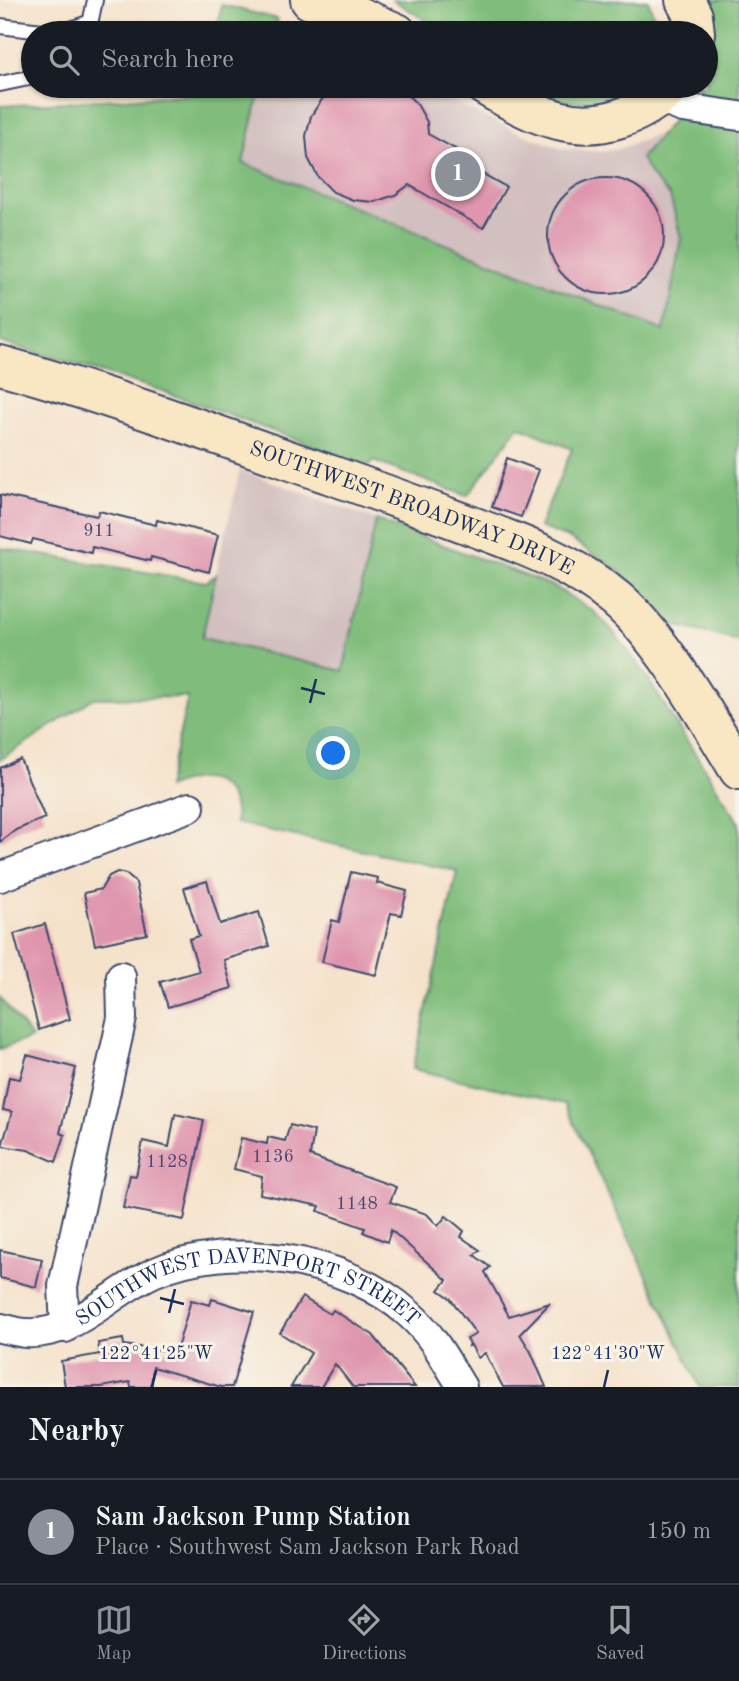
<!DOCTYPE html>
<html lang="en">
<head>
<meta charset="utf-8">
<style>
  :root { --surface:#171b24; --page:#20242c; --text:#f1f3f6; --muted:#9ea1a6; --line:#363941; --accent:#8c9099 }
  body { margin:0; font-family:"Old Standard TT",serif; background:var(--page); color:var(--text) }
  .you { position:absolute; left:334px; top:754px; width:24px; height:24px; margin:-18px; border:5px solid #fff; border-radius:50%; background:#1a73e8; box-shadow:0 0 0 10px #1a73e833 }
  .badge { display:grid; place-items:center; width:46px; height:46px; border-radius:50%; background:var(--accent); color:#fff; font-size:23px; font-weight:700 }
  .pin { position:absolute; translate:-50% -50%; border:4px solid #fff; box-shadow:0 2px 7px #0006 }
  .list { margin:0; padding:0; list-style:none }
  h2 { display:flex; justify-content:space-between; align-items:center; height:91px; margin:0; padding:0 28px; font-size:30px }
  h2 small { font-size:23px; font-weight:400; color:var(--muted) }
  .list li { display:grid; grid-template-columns:46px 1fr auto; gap:21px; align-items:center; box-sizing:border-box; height:105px; padding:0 28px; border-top:2px solid var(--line) }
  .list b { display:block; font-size:26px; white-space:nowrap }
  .list p { margin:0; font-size:23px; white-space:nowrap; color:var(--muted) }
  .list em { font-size:23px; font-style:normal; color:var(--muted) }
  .icon { flex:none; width:38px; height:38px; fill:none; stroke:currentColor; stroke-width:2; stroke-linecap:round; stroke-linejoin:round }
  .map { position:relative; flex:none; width:739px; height:1387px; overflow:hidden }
  .search { position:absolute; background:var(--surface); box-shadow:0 2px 5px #0004; left:21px; right:21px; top:21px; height:77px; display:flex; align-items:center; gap:18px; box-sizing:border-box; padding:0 24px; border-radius:38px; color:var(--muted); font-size:26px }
  .sheet { height:196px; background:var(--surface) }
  nav { display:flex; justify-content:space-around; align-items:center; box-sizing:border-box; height:98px; border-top:2px solid var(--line); background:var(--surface); font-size:19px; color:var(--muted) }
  nav a { display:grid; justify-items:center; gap:4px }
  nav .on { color:var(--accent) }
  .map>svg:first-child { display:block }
  .industrial { fill:#d2bfbf }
  .forest { fill:#80bd7c; stroke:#4e766d; stroke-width:2 }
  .building { fill:#df95ae }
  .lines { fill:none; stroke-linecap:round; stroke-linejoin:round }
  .lane-casing { stroke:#3c4a6e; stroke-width:18 }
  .street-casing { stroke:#3c4a6e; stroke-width:32 }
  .secondary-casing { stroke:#3c4a6e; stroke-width:42 }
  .lane { stroke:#fff; stroke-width:14 }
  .street { stroke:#fff; stroke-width:28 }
  .secondary { stroke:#f9e7c3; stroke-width:38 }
  .ticks { fill:none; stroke:#1b2f5e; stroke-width:2.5 }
  .labels { text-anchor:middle; stroke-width:6; stroke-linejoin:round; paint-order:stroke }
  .number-label { font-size:18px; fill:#4c4872 }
  .street-label { font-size:21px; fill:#1b2f5e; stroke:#f7f3e8 }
  .ticks-label { font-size:18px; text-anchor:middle; fill:#1b2f5e; stroke:#f7f3e8; stroke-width:6; stroke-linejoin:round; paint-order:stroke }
</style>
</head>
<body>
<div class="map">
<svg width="739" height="1387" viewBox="0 0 739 1387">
  <rect width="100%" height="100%" fill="#f7f3e8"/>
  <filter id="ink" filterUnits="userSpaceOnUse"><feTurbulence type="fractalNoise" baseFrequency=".0143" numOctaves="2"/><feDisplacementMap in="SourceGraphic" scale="14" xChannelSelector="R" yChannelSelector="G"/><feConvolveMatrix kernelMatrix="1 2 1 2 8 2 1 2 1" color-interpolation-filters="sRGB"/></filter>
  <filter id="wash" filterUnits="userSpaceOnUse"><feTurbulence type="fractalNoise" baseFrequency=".00686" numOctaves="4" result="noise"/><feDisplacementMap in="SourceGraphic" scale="28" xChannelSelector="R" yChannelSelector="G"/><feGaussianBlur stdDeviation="1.57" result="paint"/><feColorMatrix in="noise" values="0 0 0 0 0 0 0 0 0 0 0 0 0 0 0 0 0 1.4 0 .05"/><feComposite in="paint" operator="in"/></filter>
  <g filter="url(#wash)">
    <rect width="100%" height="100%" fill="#f5e2cb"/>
    <g class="industrial">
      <path d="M 261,86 L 419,86 L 522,134 L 563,149 L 601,152 L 619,149 L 664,132 L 739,149 L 664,331 L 243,162 Z"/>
      <path d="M 240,470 L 376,520 L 344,671 L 201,638 Z"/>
    </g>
    <g class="forest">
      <path d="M 393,0 L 648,0 L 660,33 L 446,33 Z"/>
      <path d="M 702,0 L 739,0 L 739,641 L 671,624 L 656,604 L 614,567 L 568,538 L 539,527 L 572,449 L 519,426 L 467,496 L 373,461 L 369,466 L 160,390 L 0,342 L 0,106 L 202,94 L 205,86 L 261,86 L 243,163 L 664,331 L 681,238 L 670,196 L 652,177 L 641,158 L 695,94 L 698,86 L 706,86 L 708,23 Z"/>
      <path d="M 222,5 L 278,19 L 274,33 L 216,33 Z"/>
      <path d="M 534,86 L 635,86 L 607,103 L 561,101 Z"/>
      <path d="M 376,520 L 553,586 L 593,611 L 610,628 L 639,665 L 739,823 L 739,1387 L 700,1387 L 565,1104 L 413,1069 L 457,871 L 235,823 C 238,801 224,778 199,779 C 187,779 177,784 167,788 L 188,697 L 94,698 L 0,760 L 0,548 L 206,582 L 216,575 L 202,638 L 343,671 Z"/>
      <path d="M 0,998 L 32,1038 L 0,1049 Z"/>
    </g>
    <g id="blocks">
      <g class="building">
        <path d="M 339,86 L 394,86 L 401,89 L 417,104 L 427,122 L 428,134 L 464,154 L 460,161 L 506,187 L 483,228 L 409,185 L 395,195 L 374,202 L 353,200 L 333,192 L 318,177 L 308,158 L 306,136 L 311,116 L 323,98 Z"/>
        <circle cx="606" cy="236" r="58"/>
        <path d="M 507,458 L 539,470 L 521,517 L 492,507 Z"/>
        <path d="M 0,495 L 97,516 L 99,511 L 156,525 L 157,520 L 218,535 L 209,572 L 151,557 L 150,561 L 92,547 L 91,553 L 33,539 L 31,544 L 0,536 Z"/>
        <path d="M 20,759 L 45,818 L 16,830 L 0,842 L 0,768 Z"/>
        <path d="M 117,872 L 126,874 L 136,883 L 147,934 L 95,945 L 84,893 L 101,889 L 109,876 Z"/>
        <path d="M 351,872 L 378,878 L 377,883 L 407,891 L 401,915 L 391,913 L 376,975 L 322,962 L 332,920 L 339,922 Z"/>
        <path d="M 207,881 L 220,924 L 259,912 L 269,946 L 224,960 L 232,988 L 168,1007 L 160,982 L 199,971 L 189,939 L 199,936 L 184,888 Z"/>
        <path d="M 45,924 L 70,1019 L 39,1030 L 14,934 Z"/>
        <path d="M 27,1055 L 76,1068 L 60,1133 L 65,1135 L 56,1162 L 28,1150 L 2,1146 L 12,1112 L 3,1110 L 9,1077 L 20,1079 Z"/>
        <path d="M 175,1114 L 204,1120 L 184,1220 L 123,1208 L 130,1175 L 136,1176 L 143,1141 L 169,1147 Z"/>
        <path d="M 290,1125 L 314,1131 L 310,1156 L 396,1187 L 390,1202 L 427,1214 L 438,1226 L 446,1216 L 464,1231 L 461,1237 L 480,1250 L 474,1255 L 490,1267 L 485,1272 L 509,1316 L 550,1303 L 520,1334 L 531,1352 L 546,1387 L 503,1387 L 485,1353 L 478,1358 L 471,1345 L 469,1346 L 470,1344 L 467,1339 L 476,1334 L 450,1298 L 439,1290 L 447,1280 L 391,1230 L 387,1242 L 363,1232 L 365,1228 L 318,1211 L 320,1206 L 260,1194 L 262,1176 L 234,1169 L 241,1138 L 267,1144 L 268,1137 L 285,1141 Z"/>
        <path d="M 0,1250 L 42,1259 L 36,1287 L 0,1278 Z"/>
        <path d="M 302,1297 L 330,1314 L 333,1310 L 373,1335 L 415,1387 L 353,1387 L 335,1364 L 321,1387 L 291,1387 L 311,1353 L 280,1333 Z"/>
        <path d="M 212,1299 L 254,1312 L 232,1387 L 221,1387 L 153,1367 L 151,1387 L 131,1387 L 130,1382 L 101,1387 L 65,1387 L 61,1361 L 100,1354 L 98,1343 L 123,1339 L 124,1345 L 176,1352 L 191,1300 L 210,1305 Z"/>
      </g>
    </g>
  </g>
  <g filter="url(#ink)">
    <use href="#blocks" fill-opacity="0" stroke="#3c4a6e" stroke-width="2"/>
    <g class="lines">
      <defs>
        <g id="lane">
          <path d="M 0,26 L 59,33 L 91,22"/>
          <path d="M 89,29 L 95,0"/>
          <path d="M 0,84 L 33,77"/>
        </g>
        <g id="street">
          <path d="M 658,99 L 683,108 L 739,116"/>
          <path d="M 0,877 L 190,807"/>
          <path id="s1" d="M 0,1328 C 8,1329 18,1333 26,1333 C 75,1336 111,1292 153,1273 C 230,1238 347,1258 409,1314 C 432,1334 446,1361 462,1387"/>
          <path d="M 65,1328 L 63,1286 L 122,1018 L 121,976"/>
        </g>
        <g id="secondary">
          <path d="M 310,0 L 344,10 L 397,33"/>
          <path d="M 685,0 L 693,16 L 695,33"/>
          <path d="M 485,86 C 507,99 533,114 558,120 C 599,131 643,116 671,86"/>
          <path id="s2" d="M 0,365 C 112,396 222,437 331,475 C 375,490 418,506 461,522 C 515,542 571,561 616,599 C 663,639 707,718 739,770"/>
        </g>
      </defs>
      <use href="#lane" class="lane-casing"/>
      <use href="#street" class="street-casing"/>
      <use href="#secondary" class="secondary-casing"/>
      <use href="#lane" class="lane"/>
      <use href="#street" class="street"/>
      <use href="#secondary" class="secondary"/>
    </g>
  </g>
  <path class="ticks" d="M 301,688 L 325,694M 310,703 L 316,679M 160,1298 L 184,1304M 169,1313 L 175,1289M 152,1387 L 156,1370M 604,1387 L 608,1370"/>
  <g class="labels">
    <g class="number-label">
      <text x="99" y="536">911</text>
      <text x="273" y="1162">1136</text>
      <text x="167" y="1167">1128</text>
      <text x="357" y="1209">1148</text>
    </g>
    <g class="street-label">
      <text dy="7" stroke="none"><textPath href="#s2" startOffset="436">SOUTHWEST BROADWAY DRIVE</textPath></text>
      <text dy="7" stroke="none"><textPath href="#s1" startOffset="266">SOUTHWEST DAVENPORT STREET</textPath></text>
    </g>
  </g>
  <g class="ticks-label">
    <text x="156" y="1359">122°41'25"W</text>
    <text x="608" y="1359">122°41'30"W</text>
  </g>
</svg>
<div class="you"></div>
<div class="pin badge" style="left:458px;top:174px">1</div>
<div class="search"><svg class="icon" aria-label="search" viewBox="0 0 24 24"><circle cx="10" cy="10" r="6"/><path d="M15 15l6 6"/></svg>Search here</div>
</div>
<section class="sheet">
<h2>Nearby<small></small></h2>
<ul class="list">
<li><span class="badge">1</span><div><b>Sam Jackson Pump Station</b><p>Place · Southwest Sam Jackson Park Road</p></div><em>150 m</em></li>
</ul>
</section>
<nav>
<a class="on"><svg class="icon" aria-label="map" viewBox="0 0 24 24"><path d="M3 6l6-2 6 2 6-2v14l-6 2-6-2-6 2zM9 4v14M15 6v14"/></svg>Map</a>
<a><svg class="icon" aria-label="directions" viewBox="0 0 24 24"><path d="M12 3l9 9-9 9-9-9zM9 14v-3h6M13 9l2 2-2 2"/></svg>Directions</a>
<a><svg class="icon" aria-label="saved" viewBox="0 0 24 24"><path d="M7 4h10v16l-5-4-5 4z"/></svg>Saved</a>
</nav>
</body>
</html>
